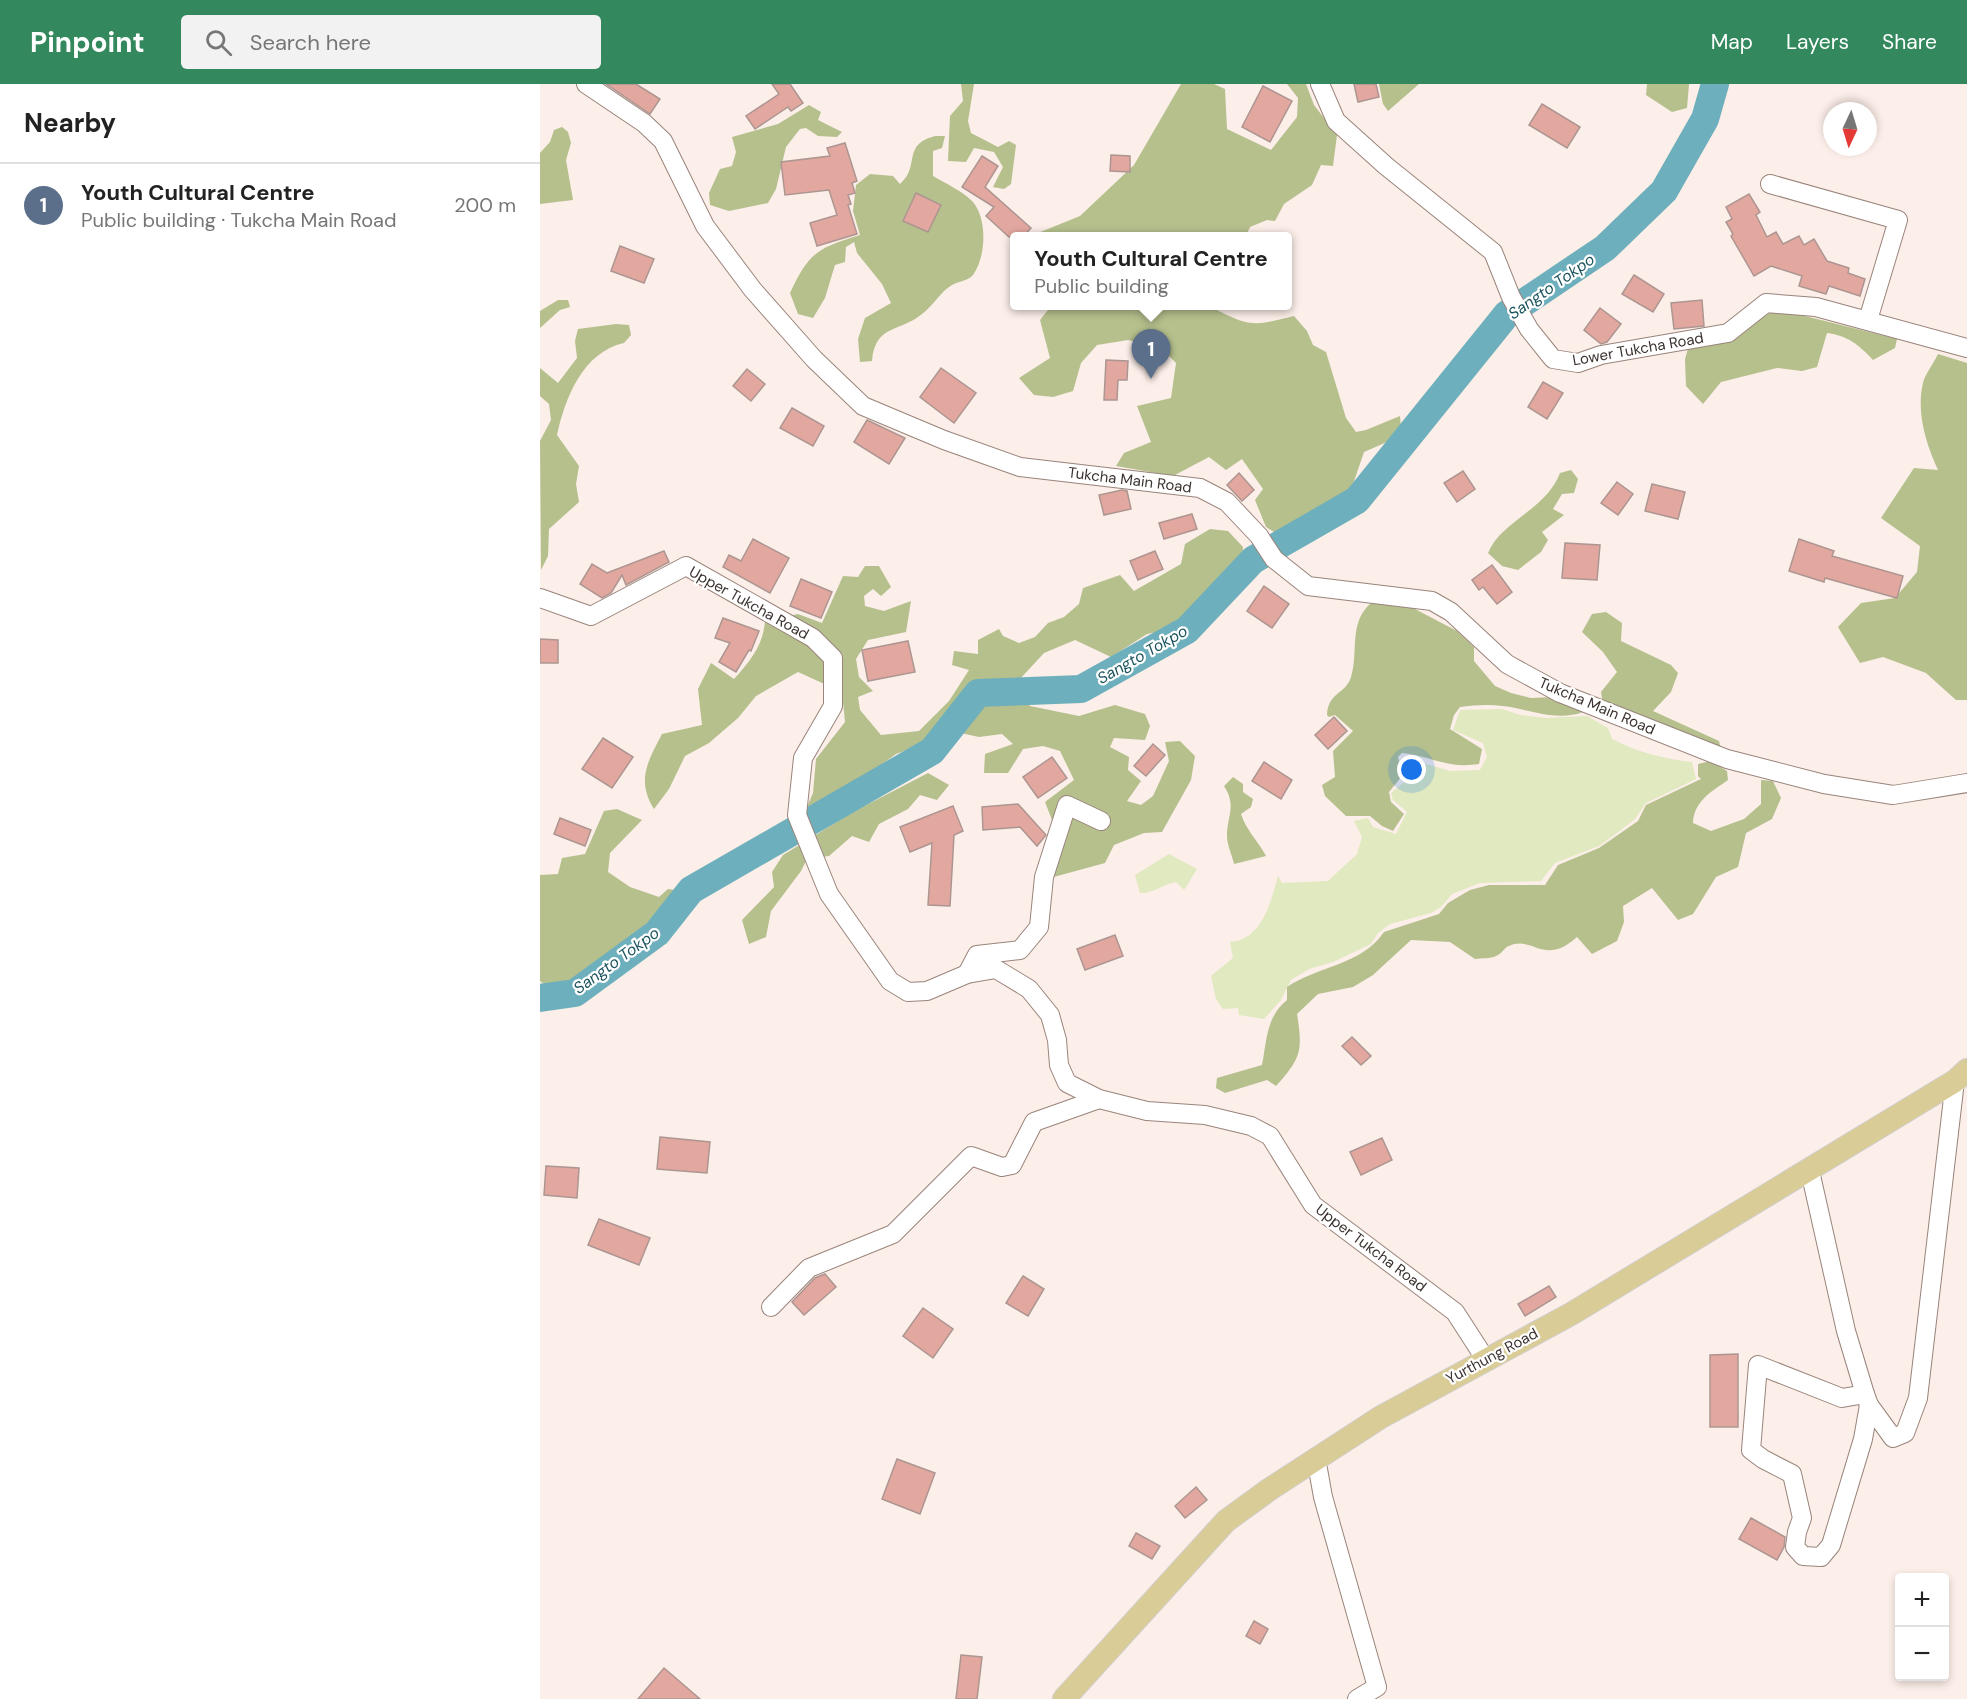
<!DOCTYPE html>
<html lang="en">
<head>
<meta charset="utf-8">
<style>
  :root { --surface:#fff; --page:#f2f2f2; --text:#222; --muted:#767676; --line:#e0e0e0; --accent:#33895d }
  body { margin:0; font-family:"DM Sans",sans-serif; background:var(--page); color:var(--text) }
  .controls { position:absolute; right:18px; bottom:18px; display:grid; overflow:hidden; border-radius:6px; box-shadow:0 3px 9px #0003 }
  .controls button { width:54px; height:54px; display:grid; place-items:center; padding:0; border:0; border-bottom:2px solid var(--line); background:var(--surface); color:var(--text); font:30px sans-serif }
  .compass { position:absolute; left:1283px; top:18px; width:54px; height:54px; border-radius:50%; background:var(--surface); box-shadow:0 3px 9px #0003; rotate:184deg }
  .you { position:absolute; left:872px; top:686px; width:21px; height:21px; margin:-15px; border:4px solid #fff; border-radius:50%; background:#1a73e8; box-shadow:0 0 0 9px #1a73e833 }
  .badge { display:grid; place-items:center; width:39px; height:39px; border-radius:50%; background:var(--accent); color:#fff; font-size:20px; font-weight:700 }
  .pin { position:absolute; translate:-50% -50px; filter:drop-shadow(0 2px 3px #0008) }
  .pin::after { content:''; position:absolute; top:32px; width:21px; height:18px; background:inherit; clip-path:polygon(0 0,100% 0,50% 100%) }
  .popup { position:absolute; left:470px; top:148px; width:282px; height:78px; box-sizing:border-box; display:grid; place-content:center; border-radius:6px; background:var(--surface); filter:drop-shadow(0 2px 4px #0005); font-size:20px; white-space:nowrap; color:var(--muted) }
  .popup b { font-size:22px; color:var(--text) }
  .popup::after { content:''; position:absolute; left:50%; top:100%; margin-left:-12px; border:12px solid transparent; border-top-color:var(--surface) }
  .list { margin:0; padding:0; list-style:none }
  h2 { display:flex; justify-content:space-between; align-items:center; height:78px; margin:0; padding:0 24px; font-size:26px }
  h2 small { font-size:20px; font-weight:400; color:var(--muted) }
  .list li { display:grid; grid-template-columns:39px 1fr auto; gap:18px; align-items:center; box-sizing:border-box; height:84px; padding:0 24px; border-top:2px solid var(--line) }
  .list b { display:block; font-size:22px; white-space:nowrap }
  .list p { margin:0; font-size:20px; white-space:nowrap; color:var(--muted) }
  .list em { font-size:20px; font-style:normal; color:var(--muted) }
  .icon { flex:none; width:33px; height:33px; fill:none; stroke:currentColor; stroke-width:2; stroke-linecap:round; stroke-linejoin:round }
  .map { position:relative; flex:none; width:1427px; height:1615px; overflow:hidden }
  header { display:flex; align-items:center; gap:36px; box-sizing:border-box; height:84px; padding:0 30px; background:var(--accent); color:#fff }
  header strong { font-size:28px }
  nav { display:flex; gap:33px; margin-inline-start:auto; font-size:21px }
  .search { width:420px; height:54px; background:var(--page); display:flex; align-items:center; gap:15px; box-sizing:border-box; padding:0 21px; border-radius:6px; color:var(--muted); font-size:22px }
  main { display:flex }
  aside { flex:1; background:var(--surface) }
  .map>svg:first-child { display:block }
  .green { fill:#e0e9bf }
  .forest { fill:#b5c08d }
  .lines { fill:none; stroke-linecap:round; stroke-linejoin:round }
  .river { stroke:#6dafbc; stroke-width:28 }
  .building { fill:#e2a89f; stroke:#ad9592; stroke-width:1.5 }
  .minor-casing { stroke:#99847b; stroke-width:20 }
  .major-casing { stroke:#d0cecd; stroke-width:24 }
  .minor { stroke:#fff; stroke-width:18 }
  .major { stroke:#dacc96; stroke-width:22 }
  .labels { text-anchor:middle; stroke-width:4.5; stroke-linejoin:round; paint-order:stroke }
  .street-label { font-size:15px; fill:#3b322f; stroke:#fff }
  .water-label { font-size:16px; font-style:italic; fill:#1b545e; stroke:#fff }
</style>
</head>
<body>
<header>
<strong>Pinpoint</strong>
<div class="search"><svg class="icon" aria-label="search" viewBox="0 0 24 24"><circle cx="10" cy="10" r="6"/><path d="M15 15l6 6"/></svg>Search here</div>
<nav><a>Map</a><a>Layers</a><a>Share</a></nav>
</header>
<main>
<aside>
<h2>Nearby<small></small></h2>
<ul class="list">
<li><span class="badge" style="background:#5c6f8a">1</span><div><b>Youth Cultural Centre</b><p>Public building · Tukcha Main Road</p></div><em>200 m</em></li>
</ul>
</aside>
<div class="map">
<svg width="1427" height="1615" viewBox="0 0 1427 1615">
  <rect width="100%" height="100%" fill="#fceee8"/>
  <g class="green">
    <path d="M 962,625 L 980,631 L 1006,634 L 1047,632 L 1068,644 L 1072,655 C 1097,668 1124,675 1152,678 L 1156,695 L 1106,719 L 1095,735 L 1077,749 L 1059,762 L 1015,779 L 1001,797 L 940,799 L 912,810 L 901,823 L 891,829 L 850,840 L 838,849 L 831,860 L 793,878 L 769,885 L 751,896 L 741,916 L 724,935 L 699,931 L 698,924 L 683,925 L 676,915 L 671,892 L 693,874 L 690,858 C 722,857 731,817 738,792 L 742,799 L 788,797 L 817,770 L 822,753 L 814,737 L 828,734 L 833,743 L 856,750 L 867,728 L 853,716 L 851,709 L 867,696 L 859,676 L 865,674 L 910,687 L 940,686 L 947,673 L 943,659 L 913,646 L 920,626 Z"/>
    <path d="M 629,770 L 657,785 L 644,806 L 636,798 C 623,800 613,810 600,809 L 595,791 Z"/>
  </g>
  <g class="forest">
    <path d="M 421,0 L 434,0 L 428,37 L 431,49 L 458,63 L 469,57 L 476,61 L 471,100 L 464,105 L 453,103 L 463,83 L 454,68 L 434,64 L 426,78 L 408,77 L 410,32 L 423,17 Z"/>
    <path d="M 641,0 L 674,0 L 685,5 L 687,45 L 731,66 L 757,33 L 758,14 L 747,0 L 766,0 L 774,21 L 797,51 L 793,82 L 781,81 L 772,101 L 744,120 L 735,137 L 727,136 L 710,143 L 706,152 L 501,152 L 498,149 L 540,132 L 594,81 Z"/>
    <path d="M 839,0 L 879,0 L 848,27 L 843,20 Z"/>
    <path d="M 1107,0 L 1149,0 L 1147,24 L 1132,28 L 1106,11 Z"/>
    <path d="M 269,21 L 281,28 L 278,36 L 302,48 L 297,53 L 278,52 L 266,44 L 260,45 L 246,63 L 236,105 L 228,119 L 189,127 L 170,121 L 169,109 L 180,85 L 192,82 L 196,68 L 192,53 L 238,40 Z"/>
    <path d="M 22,43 L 28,48 L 31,59 L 26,76 L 33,116 L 0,120 L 0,69 L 10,58 L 14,46 Z"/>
    <path d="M 395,52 L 405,52 L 402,64 L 393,67 L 393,92 C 405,99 422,107 432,117 C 448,134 446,173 433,191 C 428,197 419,197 412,201 C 400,208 393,222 382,230 C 361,248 335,240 332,277 L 320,278 L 318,255 L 325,234 L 351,219 L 342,200 L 317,169 L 314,158 L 306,163 L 305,178 L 295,181 L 285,214 L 273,234 L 258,230 L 250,209 C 269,168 278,164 320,151 L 313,127 L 316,101 L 330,90 L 353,92 L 360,100 C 381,82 361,61 395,52 Z"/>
    <path d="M 18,216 L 28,216 L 30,223 L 20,226 L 0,244 L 0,227 Z"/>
    <path d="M 511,222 L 678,222 L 677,226 C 711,244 717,241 754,232 L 767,247 L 773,261 L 786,268 L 806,334 L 816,348 L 826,346 L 860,332 L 861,344 L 856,354 L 824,368 L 811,406 L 756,436 L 744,454 L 726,443 L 715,416 L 723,405 L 702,375 L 686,386 L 669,373 L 633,392 L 576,382 L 584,369 L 611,358 L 597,322 L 631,314 L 636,279 L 620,263 L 588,256 L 557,261 L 541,279 L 533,307 L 513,313 L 494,311 L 479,294 L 510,274 L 500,236 Z"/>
    <path d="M 1237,225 L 1357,255 L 1355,264 L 1333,276 C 1318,260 1308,252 1287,249 L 1277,283 L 1262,287 L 1237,284 L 1181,298 L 1163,320 L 1146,302 L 1145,275 L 1149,261 L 1216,237 Z"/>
    <path d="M 76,240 L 89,241 L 91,251 L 84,259 C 43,268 25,314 17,351 L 39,382 L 36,400 L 39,418 L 9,445 L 8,472 L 1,486 L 0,357 L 11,336 L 9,320 L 0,312 L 0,284 L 18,299 L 37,274 L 35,257 L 38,245 Z"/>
    <path d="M 1398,270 L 1427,279 L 1427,616 L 1416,616 L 1386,589 L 1343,573 L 1320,579 L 1298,543 L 1321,519 L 1355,514 L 1377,488 L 1380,462 L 1341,434 L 1374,384 L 1398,386 C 1386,360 1376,328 1383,299 C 1385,290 1394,279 1398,270 Z"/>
    <path d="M 1031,386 L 1038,395 L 1034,409 L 1022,410 L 1013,425 L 1024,431 L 1002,448 L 1008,456 L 1001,468 L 978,486 L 962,482 L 948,469 C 961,437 1006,426 1020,389 Z"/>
    <path d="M 670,445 L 688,447 L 703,463 L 702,479 L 667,516 L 632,545 L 607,550 L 571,573 L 535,556 L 504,569 L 479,596 L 483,614 L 490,622 L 539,632 L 575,621 L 605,630 L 610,642 L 605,656 L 574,654 L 570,663 L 589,673 L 588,686 L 601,697 L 587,717 L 601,721 L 613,712 L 629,677 L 625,658 L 640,657 L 655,672 L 651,696 L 622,748 L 604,749 L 574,761 L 565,779 L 510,794 L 507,779 L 512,736 L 505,718 L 534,696 L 520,667 L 503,662 L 483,665 L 468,689 L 444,689 L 445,670 L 473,660 L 462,650 L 439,653 L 402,645 L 384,660 L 356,670 L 315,700 L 267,723 L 273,709 L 276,675 L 305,638 L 302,608 L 258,588 L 216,612 L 198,634 L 169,659 L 145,672 L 129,705 L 114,725 C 96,696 108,677 122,650 L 162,641 L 158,605 L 171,579 L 194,595 C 210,577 223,562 225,537 L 258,530 L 282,539 L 303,492 L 318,493 L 325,482 L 339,482 L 351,503 L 341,512 L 333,505 L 324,512 L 325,522 L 344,527 L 371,517 L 366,548 L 328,556 L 316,575 L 319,593 L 333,607 L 318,613 L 320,626 L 341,651 L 379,647 L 409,617 L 429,586 L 412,581 L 414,567 L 438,570 L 438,556 L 459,545 L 463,552 L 479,559 L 495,553 L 508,539 L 524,533 L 539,520 L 543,504 L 580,491 L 594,507 L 641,480 L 645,460 Z"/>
    <path d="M 831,519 L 873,524 L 917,547 L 934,563 L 934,577 L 955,602 L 971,609 L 991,614 L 1014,613 L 1043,623 L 1043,628 C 1017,638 988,625 963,622 C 948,620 934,621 920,623 L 914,631 L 910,645 L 942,665 L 939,680 C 906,685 892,672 862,669 L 858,673 L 862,692 L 849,708 L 851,718 L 864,730 L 853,747 L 842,742 L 830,732 L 806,732 L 785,712 L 782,701 L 795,693 L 793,667 L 813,647 L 795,631 L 789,633 L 787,631 C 788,608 806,610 811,593 C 819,568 808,539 831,519 Z"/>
    <path d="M 1066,528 L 1082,539 L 1081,557 L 1131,581 L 1138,589 L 1131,608 L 1113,627 L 1179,657 L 1181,665 L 1063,621 L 1061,608 L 1077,588 L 1063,568 L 1042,548 L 1052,530 Z"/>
    <path d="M 1171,677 L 1187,687 L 1188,696 C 1171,708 1154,717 1153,739 L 1171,747 L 1204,735 L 1221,720 L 1221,696 L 1233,697 L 1241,714 L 1232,735 L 1206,749 L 1198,783 L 1176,793 L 1153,830 L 1138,836 L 1112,804 L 1083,822 L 1084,838 L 1077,857 L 1052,870 L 1037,853 C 1004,883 993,851 969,862 C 965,863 962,869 958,871 C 952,875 942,874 935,875 L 910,858 L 871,856 L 833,891 L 813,903 L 778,910 L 757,930 C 763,967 761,974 736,1002 L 727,996 L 685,1009 L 676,1004 L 677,994 L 722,981 C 727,956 726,933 747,916 L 747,903 C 778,882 822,881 844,848 L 899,830 L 908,819 L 930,806 L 949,801 L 1005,801 L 1018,781 L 1059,764 L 1098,737 L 1106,721 L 1161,695 L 1158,692 L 1158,680 Z"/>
    <path d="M 388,689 L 409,701 L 397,716 L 380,711 L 368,725 L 339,740 L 329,758 L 312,752 L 289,772 L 267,775 L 261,787 L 231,827 L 226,853 L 209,860 L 202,836 L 234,803 L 232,788 L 243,771 L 313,728 Z"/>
    <path d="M 693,693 L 703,700 L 703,708 L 713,715 L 711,723 L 701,730 C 706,746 718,757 726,772 L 694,780 C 692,771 687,761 687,752 C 687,732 697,722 684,702 Z"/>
    <path d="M 77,725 L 102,736 L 70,769 L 68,788 L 90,803 L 119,813 L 128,805 L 135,806 L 116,841 L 94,860 L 40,898 L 4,900 L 0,897 L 0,791 L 18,790 L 22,774 L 45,770 L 64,727 Z"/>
  </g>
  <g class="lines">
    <path class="river" d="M 0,914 L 35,909 L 117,849 L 151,806 L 392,667 L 438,609 L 541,605 L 647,546 L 713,476 L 817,416 L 967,230 L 1065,164 L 1124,107 L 1165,35 L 1175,0"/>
  </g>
  <g class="building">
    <path d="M 66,0 L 96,0 L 120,15 L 110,30 Z"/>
    <path d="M 232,0 L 250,0 L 263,19 L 251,27 L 248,23 L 215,45 L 206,32 L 239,10 Z"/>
    <path d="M 814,0 L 836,0 L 839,13 L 818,18 Z"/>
    <path d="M 723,2 L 752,17 L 730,58 L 702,43 Z"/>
    <path d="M 1002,20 L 1040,43 L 1027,64 L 989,41 Z"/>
    <path d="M 305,59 L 317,97 L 312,99 L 315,109 L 308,111 L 311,120 L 308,121 L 317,150 L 277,162 L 270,139 L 297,131 L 289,106 L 245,111 L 241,78 L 290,72 L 287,64 Z"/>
    <path d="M 571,71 L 590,72 L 590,88 L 570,87 Z"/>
    <path d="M 442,72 L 458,82 L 445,103 L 491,144 L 483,153 L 469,153 L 446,132 L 454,123 L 422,103 Z"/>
    <path d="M 376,109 L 401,121 L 388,148 L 363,137 Z"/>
    <path d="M 1209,110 L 1220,128 L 1216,131 L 1227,153 L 1236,148 L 1243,160 L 1259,152 L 1264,161 L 1274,155 L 1287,177 L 1309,184 L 1308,189 L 1325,195 L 1320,212 L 1289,202 L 1286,210 L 1259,202 L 1262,192 L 1231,182 L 1214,192 L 1191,152 L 1193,150 L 1186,138 L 1192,135 L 1186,123 Z"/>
    <path d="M 80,162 L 114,175 L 104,199 L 71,187 Z"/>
    <path d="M 1094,191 L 1124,210 L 1113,228 L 1082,210 Z"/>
    <path d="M 1162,216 L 1164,242 L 1134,245 L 1131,219 Z"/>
    <path d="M 1060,224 L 1081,240 L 1067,258 L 1061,260 L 1044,246 Z"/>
    <path d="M 566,276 L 588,277 L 587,296 L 578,296 L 577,316 L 564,316 Z"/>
    <path d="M 401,284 L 436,309 L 414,339 L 380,313 Z"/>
    <path d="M 207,285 L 225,300 L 211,317 L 193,302 Z"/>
    <path d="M 1003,298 L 1023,309 L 1007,335 L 988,323 Z"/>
    <path d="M 252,324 L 284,342 L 273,362 L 240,344 Z"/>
    <path d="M 327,336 L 365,354 L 349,380 L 314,358 Z"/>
    <path d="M 923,387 L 935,405 L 917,418 L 904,399 Z"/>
    <path d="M 699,389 L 714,406 L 702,417 L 687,401 Z"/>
    <path d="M 1077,398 L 1093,410 L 1078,431 L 1061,419 Z"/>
    <path d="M 1112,400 L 1145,408 L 1138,435 L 1105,427 Z"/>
    <path d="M 582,406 L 587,407 L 591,425 L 564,431 L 559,411 Z"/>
    <path d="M 652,430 L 657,445 L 624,455 L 619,439 Z"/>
    <path d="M 213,455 L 249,474 L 230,509 L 183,483 L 189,471 L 201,477 Z"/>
    <path d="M 1259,455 L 1294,467 L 1292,472 L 1363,492 L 1357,514 L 1285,494 L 1284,498 L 1249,487 Z"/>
    <path d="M 1025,459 L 1060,461 L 1057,496 L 1022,494 Z"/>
    <path d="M 124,467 L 129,478 L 86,501 L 82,491 L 71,509 L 62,514 L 40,500 L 52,480 L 67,489 Z"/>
    <path d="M 615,467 L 623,485 L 598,496 L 590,477 Z"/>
    <path d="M 952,481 L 972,508 L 957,520 L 943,503 L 939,506 L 932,496 Z"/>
    <path d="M 261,495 L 292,508 L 281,534 L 250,522 Z"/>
    <path d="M 724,502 L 749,520 L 732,544 L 707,527 Z"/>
    <path d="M 183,534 L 219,547 L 211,567 L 209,566 L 196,588 L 179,578 L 190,559 L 175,554 Z"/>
    <path d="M 0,555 L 18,556 L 18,579 L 0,579 Z"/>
    <path d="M 368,557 L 375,588 L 328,597 L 322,566 Z"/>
    <path d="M 794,633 L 807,647 L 788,665 L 775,651 Z"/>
    <path d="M 63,654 L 93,673 L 72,704 L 42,685 Z"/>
    <path d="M 613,660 L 625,671 L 606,692 L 594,682 Z"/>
    <path d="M 512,673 L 527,694 L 498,714 L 483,693 Z"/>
    <path d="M 724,678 L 752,696 L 741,715 L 712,697 Z"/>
    <path d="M 478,720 L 506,751 L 497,762 L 480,743 L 443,746 L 442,723 Z"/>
    <path d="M 413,722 L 423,747 L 414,751 L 410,822 L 388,821 L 392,759 L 370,768 L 360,743 Z"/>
    <path d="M 20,734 L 51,746 L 45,762 L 14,750 Z"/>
    <path d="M 575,851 L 583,872 L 545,886 L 537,865 Z"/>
    <path d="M 812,953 L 831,972 L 821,981 L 802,962 Z"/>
    <path d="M 120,1053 L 170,1058 L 167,1089 L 117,1085 Z"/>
    <path d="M 842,1054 L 852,1076 L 821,1091 L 810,1068 Z"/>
    <path d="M 6,1082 L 39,1084 L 37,1114 L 4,1111 Z"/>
    <path d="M 59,1135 L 110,1154 L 99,1181 L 48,1161 Z"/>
    <path d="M 285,1190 L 296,1203 L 264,1231 L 252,1218 L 275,1194 Z"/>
    <path d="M 483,1192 L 504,1205 L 488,1232 L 466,1219 Z"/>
    <path d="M 1009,1202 L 1016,1213 L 985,1232 L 978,1220 Z"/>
    <path d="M 383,1224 L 413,1245 L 393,1274 L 363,1252 Z"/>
    <path d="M 1198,1270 L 1198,1343 L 1170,1343 L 1170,1271 Z"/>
    <path d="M 357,1375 L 395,1389 L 380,1430 L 342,1415 Z"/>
    <path d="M 656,1403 L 667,1416 L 645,1434 L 635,1422 Z"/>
    <path d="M 1211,1434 L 1245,1453 L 1244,1463 L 1237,1476 L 1199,1455 Z"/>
    <path d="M 596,1449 L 620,1462 L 612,1475 L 589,1462 Z"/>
    <path d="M 714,1537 L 728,1545 L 720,1560 L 706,1552 Z"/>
    <path d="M 421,1571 L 442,1573 L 437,1615 L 416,1615 Z"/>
    <path d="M 124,1584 L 160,1615 L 98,1615 Z"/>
  </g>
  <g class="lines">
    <defs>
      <g id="minor">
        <path d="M 46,0 L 104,39 L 123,57 L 165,142 L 213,206 L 274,275 L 323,322 L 404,356 L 480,383 L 660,404 L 687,418 L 719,452 L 734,475 L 768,502 L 892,517 L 911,528 L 967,580 L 1020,609 L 1187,675 L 1284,700 L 1353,711 L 1427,699"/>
        <path d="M 780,0 L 796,37 L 846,82 L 953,168 L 971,213 L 989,245 L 1013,275 L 1038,279 L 1061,271 L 1188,249 L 1226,219 L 1276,223 L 1427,264"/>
        <path d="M 1230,100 L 1358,136 L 1328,236"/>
        <path d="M 0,514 L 51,532 L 146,482 L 273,554 L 293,574 L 293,622 L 263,674 L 257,731 L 289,810 L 350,897 L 368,908 L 387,907 L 427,890 L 456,885 L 489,905 L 510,931 L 517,956 L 519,981 L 527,999 L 559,1015 L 607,1027 L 665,1031 L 711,1042 L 730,1052 L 773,1121 L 915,1228 L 946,1276"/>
        <path d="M 427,890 L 437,871 L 480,866 L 499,843 L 504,793 L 527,721 L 561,737"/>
        <path d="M 1270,1087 L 1306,1247 L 1325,1310 L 1329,1321 L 1353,1354 L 1365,1349 L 1378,1314 L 1415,997"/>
        <path d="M 231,1223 L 269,1184 L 353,1150 L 431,1072 L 462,1083 L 472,1081 L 494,1038 L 559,1015"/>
        <path d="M 1325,1310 L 1302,1314 L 1218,1281 L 1211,1366 L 1223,1375 L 1252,1390 L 1262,1434 L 1257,1448 L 1255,1463 L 1263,1472 L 1281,1473 L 1291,1461 L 1323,1355 L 1329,1321"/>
        <path d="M 776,1374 L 783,1413 L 837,1603 L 817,1615"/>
      </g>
      <path id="major" d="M 524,1615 L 686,1437 L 730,1405 L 841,1333 L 1031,1230 L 1415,997 L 1427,986"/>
    </defs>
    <use href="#minor" class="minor-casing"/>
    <use href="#major" class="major-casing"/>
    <use href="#minor" class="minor"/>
    <use href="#major" class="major"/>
  </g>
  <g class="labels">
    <g class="street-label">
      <text transform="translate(1098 265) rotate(-10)" y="5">Lower Tukcha Road</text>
      <text transform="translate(590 396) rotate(7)" y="5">Tukcha Main Road</text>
      <text transform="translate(209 519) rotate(29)" y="5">Upper Tukcha Road</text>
      <text transform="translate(1057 622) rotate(23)" y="5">Tukcha Main Road</text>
      <text transform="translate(831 1164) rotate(37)" y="5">Upper Tukcha Road</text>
      <text transform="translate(952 1272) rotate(-28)" y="5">Yurthung Road</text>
    </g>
    <g class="water-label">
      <text transform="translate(1011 202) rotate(-35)" y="6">Sangto Tokpo</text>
      <text transform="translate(602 570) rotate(-30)" y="6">Sangto Tokpo</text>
      <text transform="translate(76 876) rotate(-36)" y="6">Sangto Tokpo</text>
    </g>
  </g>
</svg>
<div class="controls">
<button>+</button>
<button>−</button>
</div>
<svg class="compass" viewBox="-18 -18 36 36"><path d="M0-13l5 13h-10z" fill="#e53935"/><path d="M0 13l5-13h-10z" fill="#767676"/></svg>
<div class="you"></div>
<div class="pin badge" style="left:611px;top:295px;background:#5c6f8a">1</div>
<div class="popup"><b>Youth Cultural Centre</b>Public building</div>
</div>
</main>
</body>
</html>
